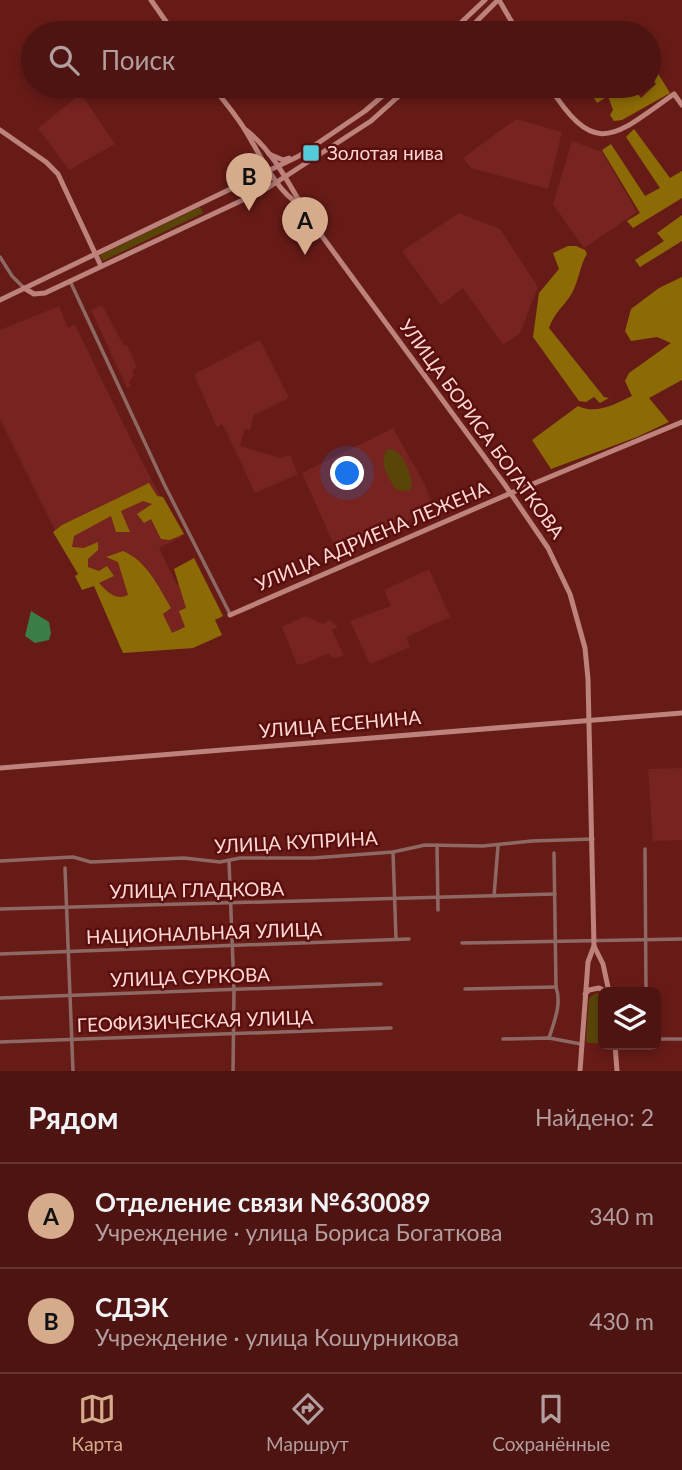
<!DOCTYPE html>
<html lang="ru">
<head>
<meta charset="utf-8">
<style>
  :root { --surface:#4d1411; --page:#541d1a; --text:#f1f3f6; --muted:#b39e9f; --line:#643331; --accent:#d6ab8b }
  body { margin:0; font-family:Lato,sans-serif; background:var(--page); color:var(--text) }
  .controls { position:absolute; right:21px; bottom:21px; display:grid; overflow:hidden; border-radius:10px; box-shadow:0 4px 10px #0003 }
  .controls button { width:63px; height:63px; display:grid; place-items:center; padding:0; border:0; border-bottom:2px solid var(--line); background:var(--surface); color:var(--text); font:35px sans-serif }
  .you { position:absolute; left:348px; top:474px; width:24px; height:24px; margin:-18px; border:5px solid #fff; border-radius:50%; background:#1a73e8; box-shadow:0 0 0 10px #1a73e833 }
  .badge { display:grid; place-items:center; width:46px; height:46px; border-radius:50%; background:var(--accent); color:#111; font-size:23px; font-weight:700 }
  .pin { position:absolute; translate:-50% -58px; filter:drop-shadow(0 2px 4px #0008) }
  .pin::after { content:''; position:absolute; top:37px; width:24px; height:21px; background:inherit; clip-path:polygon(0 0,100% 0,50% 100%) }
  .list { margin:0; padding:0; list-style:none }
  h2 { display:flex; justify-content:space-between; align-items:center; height:91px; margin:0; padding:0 28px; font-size:30px }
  h2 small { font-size:23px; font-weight:400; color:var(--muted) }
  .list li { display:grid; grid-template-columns:46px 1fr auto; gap:21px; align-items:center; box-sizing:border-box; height:105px; padding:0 28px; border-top:2px solid var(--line) }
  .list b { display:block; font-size:26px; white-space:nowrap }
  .list p { margin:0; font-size:23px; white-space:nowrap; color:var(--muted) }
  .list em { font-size:23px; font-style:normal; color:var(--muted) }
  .icon { flex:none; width:38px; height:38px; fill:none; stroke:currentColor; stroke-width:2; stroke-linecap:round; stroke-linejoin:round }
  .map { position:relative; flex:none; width:682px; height:1071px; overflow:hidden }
  .search { position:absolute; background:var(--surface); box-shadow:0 4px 10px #0003; left:21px; right:21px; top:21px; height:77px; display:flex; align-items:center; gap:18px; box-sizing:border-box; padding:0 24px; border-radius:38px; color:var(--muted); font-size:26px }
  .sheet { height:301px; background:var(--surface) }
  nav { display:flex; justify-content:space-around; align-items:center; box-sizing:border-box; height:98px; border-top:2px solid var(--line); background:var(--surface); font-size:19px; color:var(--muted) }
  nav a { display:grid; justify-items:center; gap:4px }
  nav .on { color:var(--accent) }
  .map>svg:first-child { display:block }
  .built { fill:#77231f }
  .green { fill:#5a4509 }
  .forest { fill:#8c6b06 }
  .water { fill:#3b7e45 }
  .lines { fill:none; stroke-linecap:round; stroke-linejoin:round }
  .street { stroke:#8e6964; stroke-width:3.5 }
  .secondary { stroke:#bc827b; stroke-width:5 }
  .poi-dot { fill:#53cbda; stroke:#5a0e0d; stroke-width:2.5 }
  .labels { text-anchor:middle; stroke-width:5; stroke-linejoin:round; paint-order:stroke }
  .poi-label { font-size:19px; fill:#ffd8d3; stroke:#5a0e0d; text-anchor:start }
  .street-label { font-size:19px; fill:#ffd8d3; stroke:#5a0e0d }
</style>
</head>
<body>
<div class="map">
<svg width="682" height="1071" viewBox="0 0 682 1071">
  <rect width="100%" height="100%" fill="#671b17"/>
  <g class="built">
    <path d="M 81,94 L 115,144 L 69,170 L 38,128 Z"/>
    <path d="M 516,119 L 562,132 L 548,189 L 471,168 L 463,158 Z"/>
    <path d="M 572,141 L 602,152 L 637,212 L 584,248 L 553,204 Z"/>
    <path d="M 459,213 L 500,229 L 538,287 L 520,333 L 503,345 L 463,288 L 441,305 L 402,251 Z"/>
    <path d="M 102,305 L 124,346 L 127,345 L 137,367 L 132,371 L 134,375 L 129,382 L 131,386 L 127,388 L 91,310 Z"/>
    <path d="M 59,306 L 68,328 L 75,325 L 140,458 L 182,537 L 159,548 L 177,585 L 195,576 L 222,635 L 193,648 L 123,653 L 94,586 L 58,536 L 0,419 L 0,330 Z"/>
    <path d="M 260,340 L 289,398 L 254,415 L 250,430 L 245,429 L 240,446 L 280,458 L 290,455 L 298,474 L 255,493 L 225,429 L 222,424 L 217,427 L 195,377 L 196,373 Z"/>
    <path d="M 393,428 L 425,485 L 433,508 L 338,554 L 302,473 Z"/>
    <path d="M 429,569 L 450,617 L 406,637 L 410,647 L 370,664 L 350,621 L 391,606 L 384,590 Z"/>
    <path d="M 305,616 L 323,624 L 330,620 L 338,627 L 332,630 L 344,656 L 332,658 L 329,653 L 303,664 L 297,664 L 282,627 Z"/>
    <path d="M 682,768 L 682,840 L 653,841 L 648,769 Z"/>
  </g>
  <g class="green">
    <path d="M 200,207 L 203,213 L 103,261 L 100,255 Z"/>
    <path d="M 388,449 C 403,449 411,473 412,486 L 409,491 L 396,490 C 389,478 377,461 388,449 Z"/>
    <path d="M 599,993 L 603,996 L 603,1043 L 588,1043 L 586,1041 L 589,999 L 594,994 Z"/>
  </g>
  <g class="forest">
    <path d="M 649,59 L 670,93 L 622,120 L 614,121 L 610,115 L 613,110 L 608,96 L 597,103 L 587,86 L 599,86 L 603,91 L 632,86 L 641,98 L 656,84 L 649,74 Z"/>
    <path d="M 634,129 L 670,178 L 682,171 L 682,198 L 633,228 L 627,221 L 640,213 L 602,150 L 611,144 L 645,196 L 660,188 L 626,137 Z"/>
    <path d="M 682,215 L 682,241 L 640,267 L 635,260 L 664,241 L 657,233 Z"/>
    <path d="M 568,246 L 576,246 L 585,250 L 587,254 C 580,265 579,279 573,291 C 566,305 554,312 549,328 L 604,397 L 609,398 L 600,403 L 594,397 L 586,402 L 579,401 L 533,337 L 539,293 L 559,269 L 553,253 Z"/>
    <path d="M 682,277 L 682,380 L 649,398 L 669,422 L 637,437 L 551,469 L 532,440 L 578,406 C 596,415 615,404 632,396 L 625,381 L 629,373 L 671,343 L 657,337 L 631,341 L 625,331 L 631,309 L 659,288 Z"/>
    <path d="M 149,483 L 157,496 L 163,497 L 184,534 L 170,540 L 161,539 L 151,519 L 144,523 L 137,514 L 152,504 L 143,501 L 121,511 L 130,532 L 116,532 L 111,516 L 74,536 L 72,547 L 84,548 L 98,542 L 98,550 L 88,559 L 88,567 L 99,571 L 107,566 L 114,576 L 99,583 C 107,592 116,601 128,595 L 118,562 L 106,557 L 123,551 C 147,561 158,586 171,608 L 163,614 L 172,633 L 185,627 L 179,611 L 186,608 L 174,569 L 194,558 L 223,616 L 215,620 L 222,635 L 193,648 L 123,653 L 94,586 L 82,590 L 75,576 L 78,574 L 53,532 L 62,525 Z"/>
  </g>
  <path class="water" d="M 31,611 L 49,622 L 51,633 L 49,640 L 35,643 L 25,636 Z"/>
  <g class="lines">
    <g class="street">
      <path d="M 0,257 L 12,276 L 24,288"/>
      <path d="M 70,281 L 164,484 L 230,614"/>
      <path d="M 437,845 L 438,910"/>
      <path d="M 645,849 L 646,992"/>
      <path d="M 393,852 L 396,939"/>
      <path d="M 0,861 L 73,857 L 91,862 L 184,858 L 220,862 L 240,858 L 313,858 L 393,852 L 425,845 L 483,846 L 532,841 L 593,839"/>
      <path d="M 229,861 L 234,990 L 233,1071"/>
      <path d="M 65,868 L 73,1071"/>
      <path d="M 494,896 L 498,846"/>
      <path d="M 0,909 L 555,894"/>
      <path d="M 462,943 L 682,939"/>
      <path d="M 0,954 L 409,939"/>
      <path d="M 465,989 L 556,987"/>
      <path d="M 0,998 L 381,984"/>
      <path d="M 549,1038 C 554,1022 562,1004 556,987 L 554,853"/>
      <path d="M 503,1039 L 549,1038 L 581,1044"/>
      <path d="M 656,1039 L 682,1039"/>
      <path d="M 0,1042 L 391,1028"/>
    </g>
    <g class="secondary">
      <path d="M 151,0 L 174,33"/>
      <path d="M 499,0 L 518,33"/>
      <path d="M 450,33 L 485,0"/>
      <path d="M 465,33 L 498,0"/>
      <path d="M 212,86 C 223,100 236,115 245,130 C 260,154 275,190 300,205"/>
      <path d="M 549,86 C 596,160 614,136 674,94 L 682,105"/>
      <path d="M 0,130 L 46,162 L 58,174 L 101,266"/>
      <path d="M 246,130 C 278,155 294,196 316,228 L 505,485 L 548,548 L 570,594 L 585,648 L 588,679 L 594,946 L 588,962 L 580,1071"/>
      <path d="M 269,154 L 283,160 L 289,158"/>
      <path d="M 24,288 L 34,294 L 45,293 L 266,189 L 371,121 L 410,86"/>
      <path d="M 0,300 L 299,156 L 365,111 L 394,86"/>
      <path d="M 230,615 L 511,493 L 682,422"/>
      <path d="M 0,768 L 682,713"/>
      <path d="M 594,946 L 603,964 L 609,992"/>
      <path d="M 585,994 L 589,990 L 599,988 L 607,992"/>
      <path d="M 615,1045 L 617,1071"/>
    </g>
  </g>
  <rect class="poi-dot" x="302" y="144" width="18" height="18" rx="3.5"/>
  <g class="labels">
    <g class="poi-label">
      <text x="327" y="160">Золотая нива</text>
    </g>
    <g class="street-label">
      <text transform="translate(482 429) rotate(54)" y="7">УЛИЦА БОРИСА БОГАТКОВА</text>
      <text transform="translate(372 536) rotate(-23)" y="7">УЛИЦА АДРИЕНА ЛЕЖЕНА</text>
      <text transform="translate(340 724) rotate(-5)" y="7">УЛИЦА ЕСЕНИНА</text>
      <text transform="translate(296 842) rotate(-3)" y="7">УЛИЦА КУПРИНА</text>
      <text transform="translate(197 890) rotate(-1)" y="7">УЛИЦА ГЛАДКОВА</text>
      <text transform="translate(204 933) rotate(-2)" y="7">НАЦИОНАЛЬНАЯ УЛИЦА</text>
      <text transform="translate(190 977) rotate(-2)" y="7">УЛИЦА СУРКОВА</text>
      <text transform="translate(195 1021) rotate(-2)" y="7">ГЕОФИЗИЧЕСКАЯ УЛИЦА</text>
    </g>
  </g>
</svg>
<div class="controls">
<button><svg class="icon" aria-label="layers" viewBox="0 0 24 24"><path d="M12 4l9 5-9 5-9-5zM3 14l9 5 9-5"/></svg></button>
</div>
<div class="you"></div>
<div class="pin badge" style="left:305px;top:255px">A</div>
<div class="pin badge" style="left:249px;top:211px">B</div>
<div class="search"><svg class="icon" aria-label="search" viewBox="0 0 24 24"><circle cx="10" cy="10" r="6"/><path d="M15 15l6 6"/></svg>Поиск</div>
</div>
<section class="sheet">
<h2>Рядом<small>Найдено: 2</small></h2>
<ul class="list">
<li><span class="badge">A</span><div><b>Отделение связи №630089</b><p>Учреждение · улица Бориса Богаткова</p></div><em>340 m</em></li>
<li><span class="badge">B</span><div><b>СДЭК</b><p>Учреждение · улица Кошурникова</p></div><em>430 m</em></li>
</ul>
</section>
<nav>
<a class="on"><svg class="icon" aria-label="map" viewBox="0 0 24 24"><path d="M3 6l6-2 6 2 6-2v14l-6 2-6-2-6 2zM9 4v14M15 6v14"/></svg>Карта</a>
<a><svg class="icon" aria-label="directions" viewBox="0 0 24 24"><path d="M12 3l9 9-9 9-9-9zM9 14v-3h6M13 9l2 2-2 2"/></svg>Маршрут</a>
<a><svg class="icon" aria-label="saved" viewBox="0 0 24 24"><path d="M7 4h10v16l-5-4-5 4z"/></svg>Сохранённые</a>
</nav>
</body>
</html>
